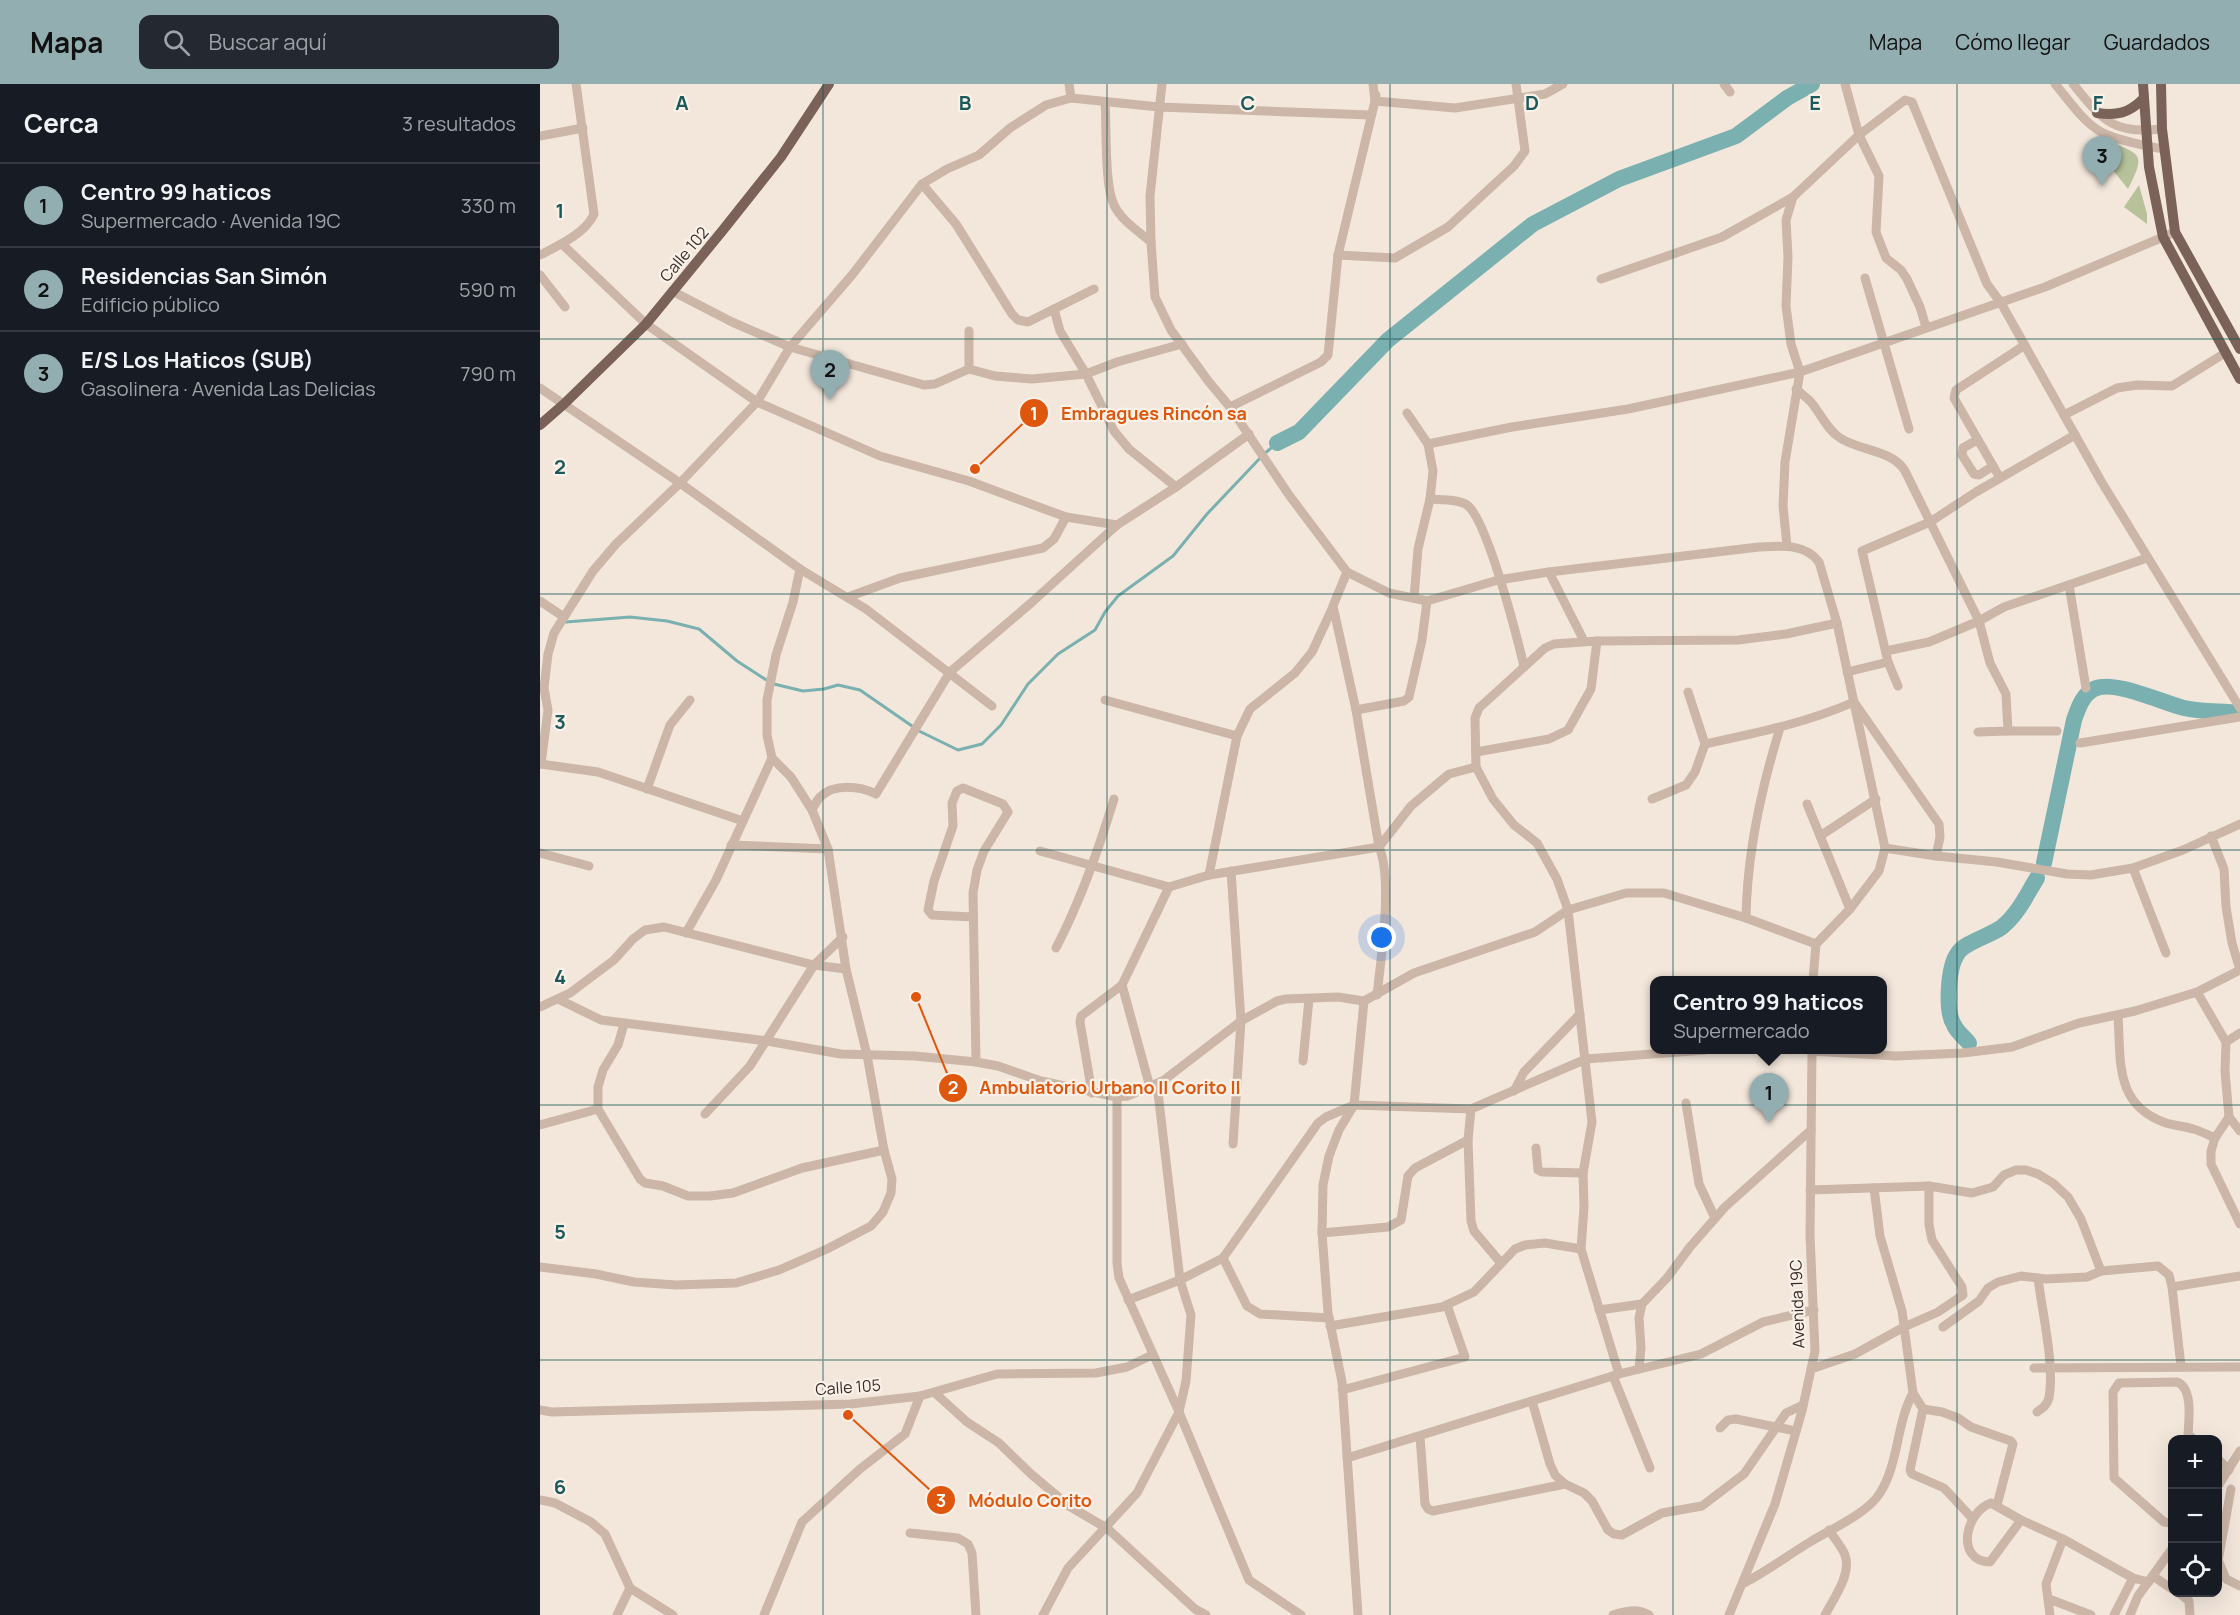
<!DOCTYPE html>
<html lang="es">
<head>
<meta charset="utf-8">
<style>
  :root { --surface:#171b24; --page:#242831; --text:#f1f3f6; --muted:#9ea1a6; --line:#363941; --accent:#92aeb0 }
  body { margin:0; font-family:Manrope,sans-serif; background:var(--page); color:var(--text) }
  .controls { position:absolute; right:18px; bottom:18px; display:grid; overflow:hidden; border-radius:12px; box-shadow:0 6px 24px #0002 }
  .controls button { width:54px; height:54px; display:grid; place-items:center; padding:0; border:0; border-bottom:2px solid var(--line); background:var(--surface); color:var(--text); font:30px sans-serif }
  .you { position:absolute; left:842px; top:854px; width:21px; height:21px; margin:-15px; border:4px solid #fff; border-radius:50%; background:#1a73e8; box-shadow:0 0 0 9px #1a73e833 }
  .badge { display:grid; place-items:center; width:39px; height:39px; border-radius:50%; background:var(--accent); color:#111; font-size:20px; font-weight:700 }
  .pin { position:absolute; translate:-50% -50px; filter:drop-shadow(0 2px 3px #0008) }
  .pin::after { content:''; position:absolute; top:32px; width:21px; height:18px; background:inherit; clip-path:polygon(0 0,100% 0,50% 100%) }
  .popup { position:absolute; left:1110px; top:892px; width:237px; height:78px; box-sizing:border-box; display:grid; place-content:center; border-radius:12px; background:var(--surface); filter:drop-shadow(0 2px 4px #0005); font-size:20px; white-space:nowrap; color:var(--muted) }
  .popup b { font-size:22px; color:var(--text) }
  .popup::after { content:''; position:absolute; left:50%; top:100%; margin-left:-12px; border:12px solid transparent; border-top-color:var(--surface) }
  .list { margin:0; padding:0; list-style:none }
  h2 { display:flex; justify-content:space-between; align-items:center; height:78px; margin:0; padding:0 24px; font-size:26px }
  h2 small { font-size:20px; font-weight:400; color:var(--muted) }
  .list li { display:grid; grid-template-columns:39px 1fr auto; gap:18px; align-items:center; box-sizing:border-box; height:84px; padding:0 24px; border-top:2px solid var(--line) }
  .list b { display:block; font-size:22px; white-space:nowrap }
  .list p { margin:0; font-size:20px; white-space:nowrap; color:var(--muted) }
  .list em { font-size:20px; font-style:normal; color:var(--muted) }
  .icon { flex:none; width:33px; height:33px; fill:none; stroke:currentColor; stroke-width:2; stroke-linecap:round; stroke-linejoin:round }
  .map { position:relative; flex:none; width:1700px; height:1531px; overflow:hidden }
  header { display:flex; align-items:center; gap:36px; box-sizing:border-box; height:84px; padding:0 30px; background:var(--accent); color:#111 }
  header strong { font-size:28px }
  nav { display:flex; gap:33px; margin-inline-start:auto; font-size:21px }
  .search { width:420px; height:54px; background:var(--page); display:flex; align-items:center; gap:15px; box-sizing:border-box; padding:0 21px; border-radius:12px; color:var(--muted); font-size:22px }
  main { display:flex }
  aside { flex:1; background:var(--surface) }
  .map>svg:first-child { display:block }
  .green { fill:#b7c29b }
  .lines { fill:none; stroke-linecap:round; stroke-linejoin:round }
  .stream { stroke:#7ab0af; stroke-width:3 }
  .river { stroke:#7ab0af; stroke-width:16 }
  .minor { stroke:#cbb6a7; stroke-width:9 }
  .major { stroke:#7a6259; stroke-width:10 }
  .grid { fill:none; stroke:#1d595a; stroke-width:1.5; stroke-opacity:0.55 }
  .labels { text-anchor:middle; stroke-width:4.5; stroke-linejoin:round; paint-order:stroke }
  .street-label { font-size:16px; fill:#372c28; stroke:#faf1e8 }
  .grid-label { font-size:20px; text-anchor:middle; font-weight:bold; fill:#1d595a; stroke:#faf1e8; stroke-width:4.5; stroke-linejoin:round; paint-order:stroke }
  .leader { fill:none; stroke:#df570d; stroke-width:2 }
  .callout-dot { fill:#df570d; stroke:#faf1e8; stroke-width:2 }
  .mark-label { font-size:18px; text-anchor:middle; font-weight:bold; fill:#fff }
  .callout-label { font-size:18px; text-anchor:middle; font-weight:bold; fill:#df570d; stroke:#faf1e8; stroke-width:4.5; stroke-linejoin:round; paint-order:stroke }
</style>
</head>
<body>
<header>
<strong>Mapa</strong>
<div class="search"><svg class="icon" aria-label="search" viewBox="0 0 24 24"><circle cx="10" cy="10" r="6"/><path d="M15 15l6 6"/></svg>Buscar aquí</div>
<nav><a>Mapa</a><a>Cómo llegar</a><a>Guardados</a></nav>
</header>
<main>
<aside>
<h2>Cerca<small>3 resultados</small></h2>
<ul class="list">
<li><span class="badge">1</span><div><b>Centro 99 haticos</b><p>Supermercado · Avenida 19C</p></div><em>330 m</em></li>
<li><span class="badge">2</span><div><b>Residencias San Simón</b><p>Edificio público</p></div><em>590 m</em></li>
<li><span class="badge">3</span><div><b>E/S Los Haticos (SUB)</b><p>Gasolinera · Avenida Las Delicias</p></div><em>790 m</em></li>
</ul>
</aside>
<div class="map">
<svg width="1700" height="1531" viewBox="0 0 1700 1531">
  <rect width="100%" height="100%" fill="#f3e7dc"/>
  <g class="green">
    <path d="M 1569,57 C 1603,71 1605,71 1588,105 L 1572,85 L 1565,68 Z"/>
    <path d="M 1599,101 L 1607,130 L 1607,140 L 1584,123 Z"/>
  </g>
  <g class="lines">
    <g class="stream">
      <path d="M 26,538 L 90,533 L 127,537 L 159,545 L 197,577 L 228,597"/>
      <path d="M 234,600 L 263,607 L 284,605 L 298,601 L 320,606 L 372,642"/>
      <path d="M 379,647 L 418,666 L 442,660 L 461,641 L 488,600 L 518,570 L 555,546 L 565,528 L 578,512 L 633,472 L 667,430 L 723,371 L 737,359"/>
    </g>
    <g class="river">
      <path d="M 737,359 L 759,348 L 848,256 L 993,140 L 1079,95 L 1196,52 L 1247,14 L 1272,0"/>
      <path d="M 1504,779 L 1534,636 C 1538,625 1542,611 1554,605 C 1573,595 1623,619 1644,624 C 1661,628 1681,627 1699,629"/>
      <path d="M 1429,959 C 1424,953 1417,948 1414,941 C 1405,927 1408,882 1418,869 C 1425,858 1450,852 1462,843 C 1478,830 1486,812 1497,794"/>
    </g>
    <g class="minor">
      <path d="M 529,0 L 531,14"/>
      <path d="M 622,0 L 610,112 L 611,158 L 615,213 L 631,246 L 669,298 L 690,323 L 749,411 L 807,488 L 849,509 L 887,517 L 958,496 L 1009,488 L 1219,463 C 1240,462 1265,459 1279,478 L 1297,539 L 1345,764 L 1339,787 L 1310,825 L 1276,860"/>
      <path d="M 1184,0 L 1190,8"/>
      <path d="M 1305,0 L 1319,51 L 1339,92 L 1336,148 L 1346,174 L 1361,186 L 1367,195 L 1380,223 L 1386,243"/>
      <path d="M 1515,0 C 1529,16 1542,37 1561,48 C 1573,55 1609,63 1624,65"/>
      <path d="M 1533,0 C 1562,35 1572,51 1622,45"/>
      <path d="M 836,11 L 835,17 L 915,24 L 1005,10 L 1023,0"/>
      <path d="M 565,18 C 567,43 564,101 574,121 C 581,136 598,147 611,158"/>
      <path d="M 0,52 L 43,44"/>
      <path d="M 382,100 L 416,140 L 472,230 L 478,236 L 488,238 L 554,205"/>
      <path d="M 22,160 L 106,240 L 217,318 L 340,372 L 429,397 L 526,433"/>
      <path d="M 0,171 C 18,162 46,149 54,130 L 36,0"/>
      <path d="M 798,171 L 855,174 L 908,143 L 974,82 L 985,67 L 976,0"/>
      <path d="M 0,191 L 25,223"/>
      <path d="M 1325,194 L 1369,345"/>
      <path d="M 1061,195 L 1182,153 L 1253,113 L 1319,51 L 1365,16 L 1372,18 L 1447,200 L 1461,219 L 1561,397 L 1700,624"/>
      <path d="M 132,207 L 192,238 L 250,263 L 384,301 L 395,300 L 429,285 L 455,292 L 492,295 L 546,290 L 577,278 L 642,260"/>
      <path d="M 514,225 L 520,247 L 546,290 L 574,347 L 589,365 L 636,403"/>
      <path d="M 429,247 L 429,285"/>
      <path d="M 0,304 L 140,399 L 260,485 L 326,525 L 452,622"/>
      <path d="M 1256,305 C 1260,309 1266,313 1270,317 C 1280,328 1287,346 1300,354 C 1320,367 1353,366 1365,387 L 1439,537 L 1450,579 L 1466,610 L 1468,647 L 1438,648"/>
      <path d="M 690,323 L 781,278 L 788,271 L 798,171 L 835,17 L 833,0"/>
      <path d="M 867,329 L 888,360 L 893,387 L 890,415 L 878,465 L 874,514"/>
      <path d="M 1524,331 L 1577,304 L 1597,301 L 1632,302 L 1685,269"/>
      <path d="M 1437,356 L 1423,364 L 1422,371 L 1434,390 L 1439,391 L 1453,382"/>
      <path d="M 888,360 L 972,343 L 1088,325 L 1260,288 L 1505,203 L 1635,148"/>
      <path d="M 1460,394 L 1414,314 L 1416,306 L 1485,261"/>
      <path d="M 890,415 C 901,416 918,415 927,421 C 947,435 977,553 984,582"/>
      <path d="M 1247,462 L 1243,422 L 1245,378 L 1260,288 L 1251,260 L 1246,222 L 1248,173 L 1246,136 L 1253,113"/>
      <path d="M 807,488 L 793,522 L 816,626 L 839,763 C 853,795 841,874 837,911"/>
      <path d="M 1009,488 L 1044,557"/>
      <path d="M 1529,501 L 1546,604"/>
      <path d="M 308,513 L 360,494 L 503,464 L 514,455 L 526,433 L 577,441"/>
      <path d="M 0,517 L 24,533"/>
      <path d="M 1346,567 L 1389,558 L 1439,537 L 1464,523 L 1607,474"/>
      <path d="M 1307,588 L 1348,578"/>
      <path d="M 1358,602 L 1348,578 L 1322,467 L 1390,438 L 1436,408 L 1535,351"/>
      <path d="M 565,616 L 697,652"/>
      <path d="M 816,626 L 864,617 L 869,613 L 882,556 L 887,517"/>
      <path d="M 1468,647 L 1517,647"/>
      <path d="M 1540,659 L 1700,633"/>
      <path d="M 1165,660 C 1216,649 1266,639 1314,618 L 1399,740 L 1400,753 L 1396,772"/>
      <path d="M 936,668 L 1009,655 L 1028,646 L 1051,605 L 1057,557"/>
      <path d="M 0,680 L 58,688 L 203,737"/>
      <path d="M 1,680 L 8,626 L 4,604 L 8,570 L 14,549 L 53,487 L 76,460 L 140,399 L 217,318 L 250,263 L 312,191 L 382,100 L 407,85 L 439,71 L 470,44 L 506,21 L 531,14 L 619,23 L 830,31"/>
      <path d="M 107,705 L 130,641 L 150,616"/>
      <path d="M 1112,715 L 1146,701 L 1155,688 L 1165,660 L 1148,608"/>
      <path d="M 1267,720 L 1310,825"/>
      <path d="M 272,726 C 274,722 277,716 280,713 C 294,699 320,702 336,710 L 410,588 L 491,519 L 577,441 L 636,403 L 709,350"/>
      <path d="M 1280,752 L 1336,715"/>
      <path d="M 1671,752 L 1684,785 L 1686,823 L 1692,859 L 1700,886"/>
      <path d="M 191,761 L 288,765"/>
      <path d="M 1345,764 L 1396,772 L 1457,778 L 1527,790 L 1551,791 L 1593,784 L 1643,766 L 1700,740"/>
      <path d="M 500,767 L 629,803"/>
      <path d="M 0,769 L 49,782"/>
      <path d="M 1593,784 L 1626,869"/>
      <path d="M 691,787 L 701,937 L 693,1060"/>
      <path d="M 669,791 L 697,652 L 710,625 L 755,589 L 772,568 L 792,525"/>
      <path d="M 433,833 L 392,831 L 388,826 L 394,797 L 413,742 L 412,719 L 417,707 L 423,704 L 463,720 L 468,728 L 444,767 L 437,786 L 433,809 L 436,978"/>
      <path d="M 1206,834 C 1207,770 1221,705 1240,644"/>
      <path d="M 146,849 L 176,796 L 232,674 L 227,651 L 227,616 L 236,571 L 253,518 L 260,485"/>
      <path d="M 516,864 C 541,816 558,767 574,715"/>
      <path d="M 1273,896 L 1276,860"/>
      <path d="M 582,901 L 610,1003"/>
      <path d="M 1657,908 L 1686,958 L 1685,987 L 1689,1033 L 1675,1054 L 1671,1067 L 1671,1080 L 1700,1140"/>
      <path d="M 18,915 L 61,936 L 227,957 L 301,970 L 375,972 L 436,978 L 458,982 L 501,997 L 577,1013 L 588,1012 L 624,996 L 701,937 L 737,917 L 746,915 L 798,913 L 824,917 L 874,889 L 995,848 L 1028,826 L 1086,809 L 1124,809 L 1206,834 L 1276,860"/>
      <path d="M 0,923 L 30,909 L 74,876 L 93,855 L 105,846 L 124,843 L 274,881 L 306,885"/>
      <path d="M 1578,931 C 1581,977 1574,1021 1626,1039 C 1635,1042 1645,1042 1653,1045 C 1661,1047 1668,1051 1675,1054"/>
      <path d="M 84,940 L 78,961 L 63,986 L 58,1003 L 58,1025 L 100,1095 L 105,1099 L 123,1102 L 148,1112 L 170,1112 L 193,1109 L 262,1084 L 344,1066"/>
      <path d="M 1686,958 L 1700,949"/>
      <path d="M 1272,967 L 1356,972 L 1423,969 L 1472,963 L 1539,939 L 1595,927 L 1657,908 L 1700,886"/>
      <path d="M 763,977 L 769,915"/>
      <path d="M 974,1007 L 984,988 L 1040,930"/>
      <path d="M 552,1009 L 540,938 L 541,932 L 582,901 L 629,803 L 669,791 L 839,763 L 871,722 L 909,690 L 936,683"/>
      <path d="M 577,1013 L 577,1179 L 579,1194 L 639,1328 L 709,1496 L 761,1531"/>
      <path d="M 1146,1019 L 1159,1100 L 1175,1134"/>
      <path d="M 931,1025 L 928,1056 L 931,1137 L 934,1147 L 961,1179"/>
      <path d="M 165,1030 L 210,982 L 274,881 L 303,853"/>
      <path d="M 1689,1033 L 1700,1047"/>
      <path d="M 0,1041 L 58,1025"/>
      <path d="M 996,1064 L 998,1086 L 1002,1088 L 1043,1089"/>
      <path d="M 1270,1106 L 1389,1102 L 1432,1109 L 1453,1103 L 1464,1091 L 1476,1086 L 1486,1086 L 1498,1090 L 1513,1099 L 1528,1113 L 1541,1135 L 1561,1187 L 1618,1182 L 1629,1191 L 1632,1203 L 1641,1282"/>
      <path d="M 782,1149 L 848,1143 L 861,1136 L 868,1092 L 875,1084 L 928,1056"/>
      <path d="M 683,1174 L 707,1222 L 720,1230 L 789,1234"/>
      <path d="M 0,1183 L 56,1190 L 94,1198 L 136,1201 L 196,1199 L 239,1186 L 287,1165 L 331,1142 L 343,1128 L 351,1109 L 352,1095 L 344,1066 L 327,971 L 306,885 L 288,765 L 272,726 L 251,693 L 232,674"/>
      <path d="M 1632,1203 L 1700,1192"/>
      <path d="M 588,1216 L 640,1196 L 683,1174 L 778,1039 L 786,1033 L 814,1021 L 931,1025 L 1046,975 L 1165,966"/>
      <path d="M 1059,1226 L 1102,1220"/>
      <path d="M 790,1242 L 902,1223 L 934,1208 L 975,1165 L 985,1161 L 1005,1159 L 1041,1165"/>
      <path d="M 1403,1243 L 1439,1217 L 1448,1204 L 1458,1198 L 1481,1192 L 1506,1195 L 1547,1193 L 1561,1187"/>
      <path d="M 1494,1284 L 1700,1283"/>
      <path d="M 1099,1285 L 1101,1264 L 1099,1234 L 1102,1220 L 1127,1194 L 1150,1163 L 1185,1123 L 1271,1046"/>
      <path d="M 1271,1285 L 1315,1270 L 1364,1243 L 1398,1228 L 1423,1211 L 1422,1203 L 1392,1156 L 1389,1141 L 1389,1102"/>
      <path d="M 1079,1290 L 1041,1165 L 1044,1123 L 1043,1089 L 1052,1038 L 1028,826 L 1017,795 L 997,759 L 974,741 L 953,715 L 936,683 L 935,634 L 939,624 L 1005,564 L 1014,560 L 1057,557 L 1198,556 L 1246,550 L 1297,539"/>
      <path d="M 1073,1292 L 1110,1384"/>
      <path d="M 802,1306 L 925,1273 L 907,1221"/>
      <path d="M 395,1309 L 427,1338 L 459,1359 L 491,1390 L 529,1422 L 568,1445 L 655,1525 L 666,1531"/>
      <path d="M 1373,1309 L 1383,1325 L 1370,1386 L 1372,1390 L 1404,1404 L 1432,1434"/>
      <path d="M 992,1317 L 1010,1380 L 1015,1391 L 1025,1400 L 1044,1409 L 1052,1417 L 1068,1446 L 1074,1450 L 1082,1451 L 1122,1429 L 1162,1422 L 1204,1390 L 1246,1329 L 1263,1321"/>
      <path d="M 1383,1325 L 1402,1328 L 1418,1334 L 1431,1343 L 1471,1357 L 1473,1360 L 1457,1421"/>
      <path d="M 0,1326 L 12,1328 L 311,1320 L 380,1312 L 457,1290 L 556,1289 L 587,1283 L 612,1271"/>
      <path d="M 1497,1328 C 1503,1324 1507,1321 1509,1314 C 1515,1281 1502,1228 1498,1194"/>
      <path d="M 1180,1344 L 1188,1336 L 1196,1335 L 1256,1347"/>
      <path d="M 880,1352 L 885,1420 L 888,1425 L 893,1427 L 1025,1400"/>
      <path d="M 807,1374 L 1079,1290 L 1161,1270 L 1223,1238 L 1274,1226"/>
      <path d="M 1678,1375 L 1689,1386"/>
      <path d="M 1678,1402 L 1700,1367"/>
      <path d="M 0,1416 L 15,1419 L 51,1438 L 65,1450 L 90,1504 L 133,1531"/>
      <path d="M 1481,1436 L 1450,1478 C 1415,1477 1425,1428 1451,1419 L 1481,1436 L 1523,1455 L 1593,1494 L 1609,1498"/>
      <path d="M 1632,1437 L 1630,1439 L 1624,1438 L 1574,1394 L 1573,1308 L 1579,1299 L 1637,1298 C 1653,1304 1649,1335 1648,1350 L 1654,1356"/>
      <path d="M 370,1449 L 418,1454 L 428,1460 L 432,1469 L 436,1531"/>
      <path d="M 1678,1476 L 1686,1495 L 1700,1502"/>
      <path d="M 1678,1477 L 1691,1405"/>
      <path d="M 1613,1492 L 1632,1505"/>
      <path d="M 1204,1499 C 1227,1487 1247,1472 1270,1458 C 1291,1445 1327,1430 1340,1409 C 1359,1379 1356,1340 1373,1309 L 1362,1227 L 1340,1152 L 1334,1104"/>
      <path d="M 1638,1508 L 1649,1517 L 1650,1531"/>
      <path d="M 1509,1515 L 1551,1531"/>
      <path d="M 77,1531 L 90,1504"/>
      <path d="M 224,1531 L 262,1438 L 320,1385 L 365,1350 L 380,1312"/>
      <path d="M 503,1531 L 528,1484 L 597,1409 L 639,1328 L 646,1297 L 651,1231 L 640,1196 L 617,1000"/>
      <path d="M 818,1531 L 802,1298 L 788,1229 L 782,1149 L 783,1101 L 789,1072 L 799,1046 L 814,1021 L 824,917"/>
      <path d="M 1073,1531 C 1085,1527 1097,1524 1109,1531"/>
      <path d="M 1189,1531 L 1235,1420 L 1262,1327 L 1275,1267 L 1270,1151 L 1272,966"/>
      <path d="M 1285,1531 C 1293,1515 1312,1491 1305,1471 C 1302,1463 1294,1454 1289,1446"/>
      <path d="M 1510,1531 L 1506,1500 L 1523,1455"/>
      <path d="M 1574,1531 L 1593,1494"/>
      <path d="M 1590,1531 L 1598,1512 L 1632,1465"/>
    </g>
    <g class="major">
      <path d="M 1603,0 L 1609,83 L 1623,153 L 1700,295"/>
      <path d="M 1621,0 L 1622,45 L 1635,148 L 1700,265"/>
      <path d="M 1557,29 C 1577,32 1589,29 1603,15"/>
      <path d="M 0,341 L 24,320 L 106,240 L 183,146 L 241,73 L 289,0"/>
    </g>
  </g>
  <path class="grid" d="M 283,0 L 283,1531M 567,0 L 567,1531M 850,0 L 850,1531M 1133,0 L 1133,1531M 1417,0 L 1417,1531M 0,255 L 1700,255M 0,510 L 1700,510M 0,766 L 1700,766M 0,1021 L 1700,1021M 0,1276 L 1700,1276"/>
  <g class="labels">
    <g class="street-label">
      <text transform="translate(144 170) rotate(-50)" y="6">Calle 102</text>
      <text transform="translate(1257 1220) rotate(-92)" y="6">Avenida 19C</text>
      <text transform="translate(308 1303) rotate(-4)" y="6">Calle 105</text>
    </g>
  </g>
  <g class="grid-label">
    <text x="142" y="26">A</text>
    <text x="425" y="26">B</text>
    <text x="708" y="26">C</text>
    <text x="992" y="26">D</text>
    <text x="1275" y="26">E</text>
    <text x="1558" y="26">F</text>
    <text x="20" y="134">1</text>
    <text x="20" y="390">2</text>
    <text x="20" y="645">3</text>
    <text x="20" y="900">4</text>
    <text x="20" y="1155">5</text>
    <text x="20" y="1410">6</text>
  </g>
  <path class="leader" d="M435 385L494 329M376 913L413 1004M308 1331L401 1416"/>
  <g class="callout-dot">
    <circle cx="435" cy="385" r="6"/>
    <circle cx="376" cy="913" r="6"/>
    <circle cx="308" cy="1331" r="6"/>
    <circle cx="494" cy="329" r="15"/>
    <circle cx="413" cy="1004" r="15"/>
    <circle cx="401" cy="1416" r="15"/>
  </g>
  <g class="mark-label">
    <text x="494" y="336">1</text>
    <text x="413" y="1010">2</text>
    <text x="401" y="1423">3</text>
  </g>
  <g class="callout-label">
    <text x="614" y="336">Embragues Rincón sa</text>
    <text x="570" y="1010">Ambulatorio Urbano II Corito II</text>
    <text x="490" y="1423">Módulo Corito</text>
  </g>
</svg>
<div class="controls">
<button>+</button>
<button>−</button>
<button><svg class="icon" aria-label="locate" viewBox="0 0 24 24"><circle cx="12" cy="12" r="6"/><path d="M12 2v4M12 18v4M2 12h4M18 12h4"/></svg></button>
</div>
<div class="you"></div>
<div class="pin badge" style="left:1229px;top:1039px">1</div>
<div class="popup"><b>Centro 99 haticos</b>Supermercado</div>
<div class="pin badge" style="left:290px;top:316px">2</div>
<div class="pin badge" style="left:1562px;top:102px">3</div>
</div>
</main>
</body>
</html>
